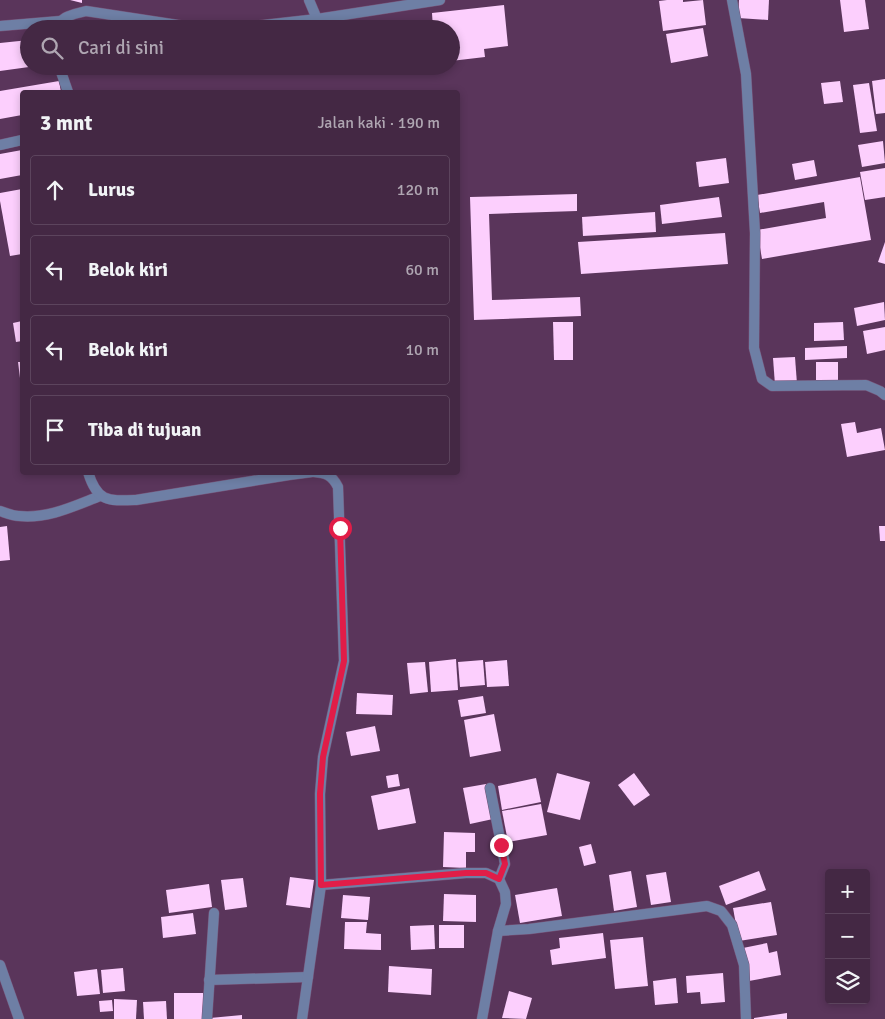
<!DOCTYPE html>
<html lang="id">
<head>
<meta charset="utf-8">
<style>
  :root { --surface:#442844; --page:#4e344f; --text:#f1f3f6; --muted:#afa6b2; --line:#5c445d }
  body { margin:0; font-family:Signika,sans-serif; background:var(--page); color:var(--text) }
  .controls { position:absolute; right:15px; bottom:15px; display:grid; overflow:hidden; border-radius:5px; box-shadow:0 2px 8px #0003 }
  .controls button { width:45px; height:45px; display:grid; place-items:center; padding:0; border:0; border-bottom:1px solid var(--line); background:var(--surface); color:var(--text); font:25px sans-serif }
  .stop { position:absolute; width:15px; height:15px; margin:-11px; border:4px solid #e11d48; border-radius:50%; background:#fff }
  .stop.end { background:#e11d48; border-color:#fff; box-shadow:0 1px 5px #0008 }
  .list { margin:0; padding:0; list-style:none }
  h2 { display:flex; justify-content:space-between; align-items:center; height:65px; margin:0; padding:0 20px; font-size:21px }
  h2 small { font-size:16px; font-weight:400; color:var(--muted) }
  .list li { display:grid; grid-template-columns:32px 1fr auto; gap:15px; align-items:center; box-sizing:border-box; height:70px; margin:0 10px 10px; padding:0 10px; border:1px solid var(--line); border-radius:5px }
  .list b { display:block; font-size:19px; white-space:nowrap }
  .list em { font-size:16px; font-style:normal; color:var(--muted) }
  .icon { flex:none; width:28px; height:28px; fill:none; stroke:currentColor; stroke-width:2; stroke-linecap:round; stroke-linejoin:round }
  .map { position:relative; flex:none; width:885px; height:1019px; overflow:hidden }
  .search { position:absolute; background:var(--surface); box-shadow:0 2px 8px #0003; left:20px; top:20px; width:440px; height:55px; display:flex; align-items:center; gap:12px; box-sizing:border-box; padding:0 18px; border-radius:28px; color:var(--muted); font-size:19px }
  .panel { position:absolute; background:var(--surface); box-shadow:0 2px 8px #0003; left:20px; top:90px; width:440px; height:385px; border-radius:5px }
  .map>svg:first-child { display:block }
  .building { fill:#fccffd }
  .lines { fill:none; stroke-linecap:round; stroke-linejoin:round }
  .service-casing { stroke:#765377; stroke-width:11 }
  .minor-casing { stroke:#765377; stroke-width:11 }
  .tertiary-casing { stroke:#765377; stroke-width:11 }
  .service { stroke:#6e7fa5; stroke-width:10 }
  .minor { stroke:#6e7fa5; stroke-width:10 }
  .tertiary { stroke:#6e7fa5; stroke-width:10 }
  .route { stroke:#e11d48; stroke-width:6 }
</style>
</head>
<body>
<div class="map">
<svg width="885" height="1019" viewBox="0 0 885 1019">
  <rect width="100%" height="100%" fill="#5a355b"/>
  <g class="building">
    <path d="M 70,0 L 82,0 L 82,3 Z"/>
    <path d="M 667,0 L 683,0 L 683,2 L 703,0 L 706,25 L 663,31 L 659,1 Z"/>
    <path d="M 739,0 L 769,0 L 768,20 L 738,18 Z"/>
    <path d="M 840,0 L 865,0 L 869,29 L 844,32 Z"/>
    <path d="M 504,5 L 508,46 L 484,49 L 485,57 L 451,61 L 451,29 L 433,29 L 432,13 Z"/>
    <path d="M 346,18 L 347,29 L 313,29 L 312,21 Z"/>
    <path d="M 379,21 L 380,29 L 354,29 L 354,24 Z"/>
    <path d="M 703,28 L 708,56 L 671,63 L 666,34 Z"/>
    <path d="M 29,40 L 29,67 L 0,71 L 0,43 Z"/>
    <path d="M 885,79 L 885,113 L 876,114 L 872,81 Z"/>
    <path d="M 59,81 L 61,92 L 22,92 L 22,115 L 0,119 L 0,91 Z"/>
    <path d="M 840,81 L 843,102 L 824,104 L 821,83 Z"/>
    <path d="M 869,83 L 877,131 L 860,133 L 853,85 Z"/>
    <path d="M 883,141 L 885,163 L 862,167 L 858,145 Z"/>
    <path d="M 22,150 L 22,175 L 0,179 L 0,154 Z"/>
    <path d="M 726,158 L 729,183 L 699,187 L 696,162 Z"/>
    <path d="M 814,160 L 817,176 L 795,180 L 792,164 Z"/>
    <path d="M 885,168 L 885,197 L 865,200 L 860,172 Z"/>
    <path d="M 860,177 L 871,240 L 762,259 L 757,230 L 826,218 L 824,202 L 760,213 L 757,195 Z"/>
    <path d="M 22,189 L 22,254 L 10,256 L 0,201 L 0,193 Z"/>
    <path d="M 577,194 L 577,211 L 489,214 L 492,300 L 580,297 L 581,316 L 474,320 L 470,197 Z"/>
    <path d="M 719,197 L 722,217 L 662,224 L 660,205 Z"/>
    <path d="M 655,212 L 656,232 L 583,236 L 582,217 Z"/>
    <path d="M 725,233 L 728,264 L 581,274 L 578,242 Z"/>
    <path d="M 885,242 L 885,264 L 878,262 Z"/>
    <path d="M 884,302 L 885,320 L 857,326 L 854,308 Z"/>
    <path d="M 22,321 L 22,341 L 16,342 L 13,323 Z"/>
    <path d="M 553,322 L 573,322 L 573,360 L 554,360 Z"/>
    <path d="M 843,322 L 844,340 L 814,341 L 814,323 Z"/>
    <path d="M 885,327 L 885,350 L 867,354 L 863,331 Z"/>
    <path d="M 847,346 L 847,358 L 805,360 L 805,348 Z"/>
    <path d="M 795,357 L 797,384 L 775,385 L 773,358 Z"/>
    <path d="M 18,362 L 22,362 L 22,386 L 21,386 Z"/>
    <path d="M 816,362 L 838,362 L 838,381 L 816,382 Z"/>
    <path d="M 855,422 L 857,433 L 881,428 L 885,450 L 847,457 L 841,424 Z"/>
    <path d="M 7,526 L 10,560 L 0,561 L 0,527 Z"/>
    <path d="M 879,526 L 885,526 L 885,541 L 880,541 Z"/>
    <path d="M 456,659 L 458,690 L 431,692 L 429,662 Z"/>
    <path d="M 483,660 L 485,685 L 460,687 L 458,662 Z"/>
    <path d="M 507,660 L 509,686 L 487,687 L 485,662 Z"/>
    <path d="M 425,662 L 428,692 L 410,694 L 407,663 Z"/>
    <path d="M 357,693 L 393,695 L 392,715 L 356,714 Z"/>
    <path d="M 483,696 L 486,713 L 461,717 L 458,700 Z"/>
    <path d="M 494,714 L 501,751 L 470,757 L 464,720 Z"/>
    <path d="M 375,726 L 380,751 L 351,756 L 346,732 Z"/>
    <path d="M 557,773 L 590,782 L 580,820 L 547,812 Z"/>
    <path d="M 634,773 L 650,795 L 634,806 L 618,785 Z"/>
    <path d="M 398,774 L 400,786 L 388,788 L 386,776 Z"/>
    <path d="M 536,778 L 541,802 L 502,810 L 498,786 Z"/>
    <path d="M 486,784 L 493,819 L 470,824 L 463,788 Z"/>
    <path d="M 409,788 L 416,823 L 378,830 L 371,796 Z"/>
    <path d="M 541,804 L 547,835 L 508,842 L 502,811 Z"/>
    <path d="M 444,832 L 475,833 L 475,852 L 466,852 L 466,868 L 443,867 Z"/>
    <path d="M 591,844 L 596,863 L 584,866 L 579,847 Z"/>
    <path d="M 631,871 L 637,907 L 614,911 L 609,875 Z"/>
    <path d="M 759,871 L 766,890 L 726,905 L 719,886 Z"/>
    <path d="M 666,872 L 671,902 L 651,905 L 646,875 Z"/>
    <path d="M 290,877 L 314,880 L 310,908 L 286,905 Z"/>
    <path d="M 243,878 L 247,907 L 225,910 L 221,880 Z"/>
    <path d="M 209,884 L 212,907 L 169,913 L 166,890 Z"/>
    <path d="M 557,888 L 562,916 L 520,923 L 515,895 Z"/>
    <path d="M 444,894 L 476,895 L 476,922 L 443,921 Z"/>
    <path d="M 343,895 L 370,897 L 368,920 L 341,918 Z"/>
    <path d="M 771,902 L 777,935 L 739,941 L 733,908 Z"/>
    <path d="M 193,913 L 196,934 L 163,938 L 161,917 Z"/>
    <path d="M 345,922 L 367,922 L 366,933 L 381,934 L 381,950 L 344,949 Z"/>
    <path d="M 434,925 L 435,949 L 411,950 L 410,926 Z"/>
    <rect x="439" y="925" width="25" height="23"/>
    <path d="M 603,933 L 606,958 L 552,965 L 550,950 L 560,948 L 559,938 Z"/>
    <path d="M 643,937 L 648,986 L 615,989 L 610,940 Z"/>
    <path d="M 767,943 L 769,953 L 777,951 L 781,975 L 749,981 L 743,948 Z"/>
    <path d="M 389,966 L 432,969 L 431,995 L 388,992 Z"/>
    <path d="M 123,968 L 125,991 L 103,993 L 101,970 Z"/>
    <path d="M 97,969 L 100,994 L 77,996 L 74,972 Z"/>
    <path d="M 723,973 L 725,1002 L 701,1004 L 700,992 L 687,993 L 686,976 Z"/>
    <path d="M 676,978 L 678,1003 L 655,1005 L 653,981 Z"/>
    <path d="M 509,991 L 532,998 L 526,1019 L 502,1018 Z"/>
    <rect x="174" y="993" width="29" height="26"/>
    <path d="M 114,999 L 137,1000 L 136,1019 L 114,1019 Z"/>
    <path d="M 112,1000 L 113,1011 L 100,1012 L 99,1001 Z"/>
    <path d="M 166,1001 L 167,1019 L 144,1019 L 143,1002 Z"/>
    <path d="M 787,1013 L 787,1019 L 754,1019 L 754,1018 Z"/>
    <path d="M 242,1015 L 242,1019 L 210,1019 L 210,1018 Z"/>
  </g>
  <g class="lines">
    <defs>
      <path id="service" d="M 0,511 C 6,513 13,516 19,516 C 48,519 74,506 100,496"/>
      <g id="minor">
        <path d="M 309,0 L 317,19"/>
        <path d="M 732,0 L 746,74 L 755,233 L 754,348 L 762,379 L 772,386 L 866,385 L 880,391 L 885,395"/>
        <path d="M 0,26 L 60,21"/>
        <path d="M 56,29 C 62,15 72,15 86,11 L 204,29"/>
        <path d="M 226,29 L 317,19 L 440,0"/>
        <path d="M 59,66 L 68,92"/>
        <path d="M 0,145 L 22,140"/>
        <path d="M 88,472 C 97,502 108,501 136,500 L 289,475 L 312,472"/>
        <path d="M 490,788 L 505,864 L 499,879"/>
        <path d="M 321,885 L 466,873 L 486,873 L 499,879 L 505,892 L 506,904 L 498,931 L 482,1019"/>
        <path d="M 498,931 L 529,929 L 707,906 L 721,911 L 732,925 L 744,965 L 746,1019"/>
        <path d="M 209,980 L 308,977"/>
        <path d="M 207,1019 L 214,913"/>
        <path d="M 302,1019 L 321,885 L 320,794 L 323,757 L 344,661 L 338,487 C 332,475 326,473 314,472"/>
      </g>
      <path id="tertiary" d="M 0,965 L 19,1019"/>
    </defs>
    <use href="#service" class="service-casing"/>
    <use href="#minor" class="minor-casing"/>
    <use href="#tertiary" class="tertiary-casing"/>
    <use href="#service" class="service"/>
    <use href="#minor" class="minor"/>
    <use href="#tertiary" class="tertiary"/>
  </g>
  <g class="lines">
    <path class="route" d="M 340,528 L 344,661 L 323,757 L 320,794 L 321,885 L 466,873 L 486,873 L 499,879 L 505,864 L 501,845"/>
  </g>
</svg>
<div class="controls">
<button>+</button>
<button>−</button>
<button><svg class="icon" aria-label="layers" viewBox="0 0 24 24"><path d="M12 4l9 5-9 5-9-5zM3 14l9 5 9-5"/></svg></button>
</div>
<div class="stop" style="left:340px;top:528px"></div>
<div class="stop end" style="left:501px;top:845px"></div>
<div class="search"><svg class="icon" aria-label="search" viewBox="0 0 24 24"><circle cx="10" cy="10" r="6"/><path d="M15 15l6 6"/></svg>Cari di sini</div>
<section class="panel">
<h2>3 mnt<small>Jalan kaki · 190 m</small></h2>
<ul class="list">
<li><svg class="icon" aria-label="ahead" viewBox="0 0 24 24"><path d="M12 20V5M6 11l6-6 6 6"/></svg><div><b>Lurus</b></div><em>120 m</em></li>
<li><svg class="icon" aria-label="left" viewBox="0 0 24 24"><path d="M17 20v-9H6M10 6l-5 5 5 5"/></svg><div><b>Belok kiri</b></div><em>60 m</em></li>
<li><svg class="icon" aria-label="left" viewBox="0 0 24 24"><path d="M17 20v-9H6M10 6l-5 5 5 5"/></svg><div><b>Belok kiri</b></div><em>10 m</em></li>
<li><svg class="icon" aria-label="arrive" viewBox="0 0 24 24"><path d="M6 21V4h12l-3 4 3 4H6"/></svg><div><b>Tiba di tujuan</b></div></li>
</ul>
</section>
</div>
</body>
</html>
